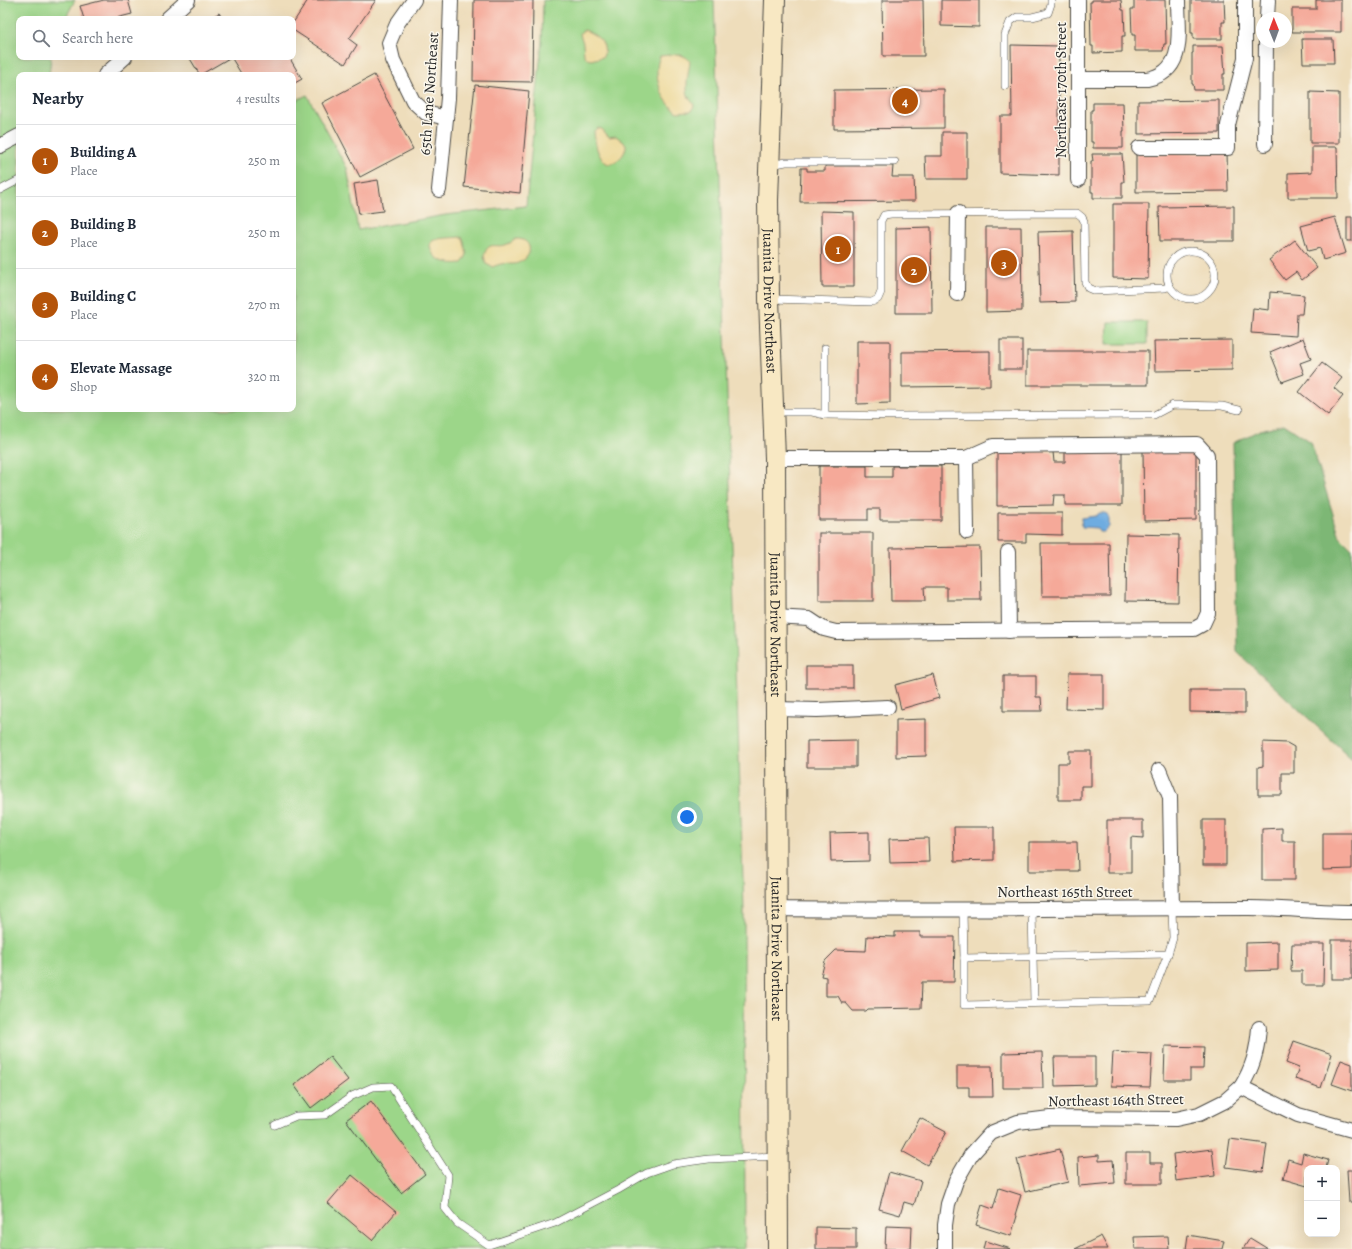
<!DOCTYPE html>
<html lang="en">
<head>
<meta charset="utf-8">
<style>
  :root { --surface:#fff; --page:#f6f6f7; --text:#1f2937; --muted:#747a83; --line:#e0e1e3; --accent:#b45309 }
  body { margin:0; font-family:Alegreya,serif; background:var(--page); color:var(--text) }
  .controls { position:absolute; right:12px; bottom:12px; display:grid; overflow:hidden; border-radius:8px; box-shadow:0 4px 16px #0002 }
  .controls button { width:36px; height:36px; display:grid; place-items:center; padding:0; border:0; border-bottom:1px solid var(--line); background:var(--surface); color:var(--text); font:20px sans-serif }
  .compass { position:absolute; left:1256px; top:12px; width:36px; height:36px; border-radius:50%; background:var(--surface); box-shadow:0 4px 16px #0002; rotate:359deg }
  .you { position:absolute; left:687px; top:817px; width:14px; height:14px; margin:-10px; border:3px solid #fff; border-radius:50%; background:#1a73e8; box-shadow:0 0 0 6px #1a73e833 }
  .badge { display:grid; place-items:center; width:26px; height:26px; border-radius:50%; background:var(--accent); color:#fff; font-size:13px; font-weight:700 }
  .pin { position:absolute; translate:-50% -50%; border:2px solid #fff; box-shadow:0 1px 4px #0006 }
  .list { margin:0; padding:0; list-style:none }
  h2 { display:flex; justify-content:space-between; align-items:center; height:52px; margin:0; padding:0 16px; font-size:17px }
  h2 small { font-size:13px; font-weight:400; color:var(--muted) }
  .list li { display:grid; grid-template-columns:26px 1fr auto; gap:12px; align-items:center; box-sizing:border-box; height:72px; padding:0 16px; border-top:1px solid var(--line) }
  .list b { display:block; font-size:15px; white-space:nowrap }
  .list p { margin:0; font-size:13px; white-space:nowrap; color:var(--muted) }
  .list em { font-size:13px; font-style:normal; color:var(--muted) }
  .icon { flex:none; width:22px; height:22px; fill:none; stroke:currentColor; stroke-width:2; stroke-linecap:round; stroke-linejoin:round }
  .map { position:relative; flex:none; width:1352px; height:1249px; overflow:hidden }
  .search { position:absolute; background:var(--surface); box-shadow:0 4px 16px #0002; left:16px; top:16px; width:280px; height:44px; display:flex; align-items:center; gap:10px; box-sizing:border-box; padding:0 14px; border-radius:8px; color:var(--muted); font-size:15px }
  .panel { position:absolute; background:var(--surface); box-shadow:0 4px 16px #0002; left:16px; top:72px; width:280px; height:340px; border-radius:8px }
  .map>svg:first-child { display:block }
  .green { fill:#9cd689; stroke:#64805a }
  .forest { fill:#7db775; stroke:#547150 }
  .sand { fill:#eeda9e; stroke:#8c8264 }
  .water { fill:#6eace0; stroke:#4c6c86 }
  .building { fill:#f5a999 }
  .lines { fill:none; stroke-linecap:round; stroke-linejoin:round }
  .service-casing { stroke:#484641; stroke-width:8 }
  .minor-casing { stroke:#484641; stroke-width:16 }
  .secondary-casing { stroke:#484641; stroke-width:22 }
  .service { stroke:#fff; stroke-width:7 }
  .minor { stroke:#fff; stroke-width:14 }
  .secondary { stroke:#f8e8c3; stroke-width:20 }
  .labels { text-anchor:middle; stroke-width:3; stroke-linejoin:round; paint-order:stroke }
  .street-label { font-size:15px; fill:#2b2b2b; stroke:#fbf7ec }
</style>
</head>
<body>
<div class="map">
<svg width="1352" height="1249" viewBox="0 0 1352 1249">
  <rect width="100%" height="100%" fill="#fbf7ec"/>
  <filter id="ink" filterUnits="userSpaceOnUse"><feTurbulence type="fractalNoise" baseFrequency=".025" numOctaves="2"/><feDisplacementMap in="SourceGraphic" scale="8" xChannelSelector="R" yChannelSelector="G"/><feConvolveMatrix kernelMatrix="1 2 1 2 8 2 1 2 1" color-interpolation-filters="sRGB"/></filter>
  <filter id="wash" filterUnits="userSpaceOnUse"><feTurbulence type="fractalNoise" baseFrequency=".012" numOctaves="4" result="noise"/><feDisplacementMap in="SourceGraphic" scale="16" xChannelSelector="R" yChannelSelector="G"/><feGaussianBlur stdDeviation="0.9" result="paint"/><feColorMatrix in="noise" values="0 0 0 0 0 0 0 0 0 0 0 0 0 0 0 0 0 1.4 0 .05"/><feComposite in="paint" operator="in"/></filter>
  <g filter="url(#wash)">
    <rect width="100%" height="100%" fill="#edb"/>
    <g class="green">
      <path d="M 0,0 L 75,0 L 65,19 L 19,19 L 19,57 L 51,57 L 49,75 L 19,75 L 19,409 L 293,409 L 293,102 L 307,95 L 347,168 L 358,230 L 446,215 L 526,206 L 542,41 L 543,0 L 714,0 L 744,910 L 745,1249 L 0,1249 Z"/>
      <path d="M 1108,322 L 1147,322 L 1147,344 L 1107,344 Z"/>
    </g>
    <path class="forest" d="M 1284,424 L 1311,442 L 1340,537 L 1352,549 L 1352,759 L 1237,652 L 1233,443 L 1260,430 Z"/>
    <g class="sand">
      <path d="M 585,30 C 596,35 609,43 603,57 L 591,60 L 587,59 L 584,55 L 583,43 L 580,34 L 582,31 Z"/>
      <path d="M 677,54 C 695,59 689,62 688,75 C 686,85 686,97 693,103 L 694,106 L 691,111 L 677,112 C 661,100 652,75 660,56 Z"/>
      <path d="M 597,128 L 602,129 L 609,137 L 616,136 L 626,144 C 627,154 617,163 608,164 C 597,158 595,143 594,131 Z"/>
      <path d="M 461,237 L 463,238 L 467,254 L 465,259 L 462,263 C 448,265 430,260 430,244 L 434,239 Z"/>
      <path d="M 516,239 C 531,238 534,254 522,261 C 512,267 509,262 501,264 C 497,265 495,266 492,267 L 486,264 L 484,256 C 488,240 496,248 505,245 C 509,244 513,241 516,239 Z"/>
    </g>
    <path class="water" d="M 1099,513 L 1106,513 L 1109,517 L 1109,527 L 1104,532 L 1099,532 L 1097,528 L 1082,527 L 1081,518 L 1096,516 Z"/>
    <g id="blocks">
      <g class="building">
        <path d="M 104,0 L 128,0 L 132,14 L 112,19 L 84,19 L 80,6 Z"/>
        <path d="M 308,0 L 376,0 L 349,39 L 357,45 L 345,64 L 293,30 L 293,23 Z"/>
        <path d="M 474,0 L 533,0 L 532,82 L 473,81 Z"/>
        <path d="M 882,0 L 923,0 L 924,56 L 883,56 Z"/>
        <path d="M 941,0 L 979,0 L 979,27 L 941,26 Z"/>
        <path d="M 1092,0 L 1121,0 L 1122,10 L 1124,10 L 1125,36 L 1122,36 L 1122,52 L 1093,53 L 1093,46 L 1091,46 L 1090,2 L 1092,2 Z"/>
        <path d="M 1134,0 L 1165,0 L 1166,44 L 1164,44 L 1163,51 L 1135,51 L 1135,35 L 1132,35 L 1131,9 L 1134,9 Z"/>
        <path d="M 1191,0 L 1224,0 L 1225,22 L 1222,22 L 1222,39 L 1193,39 L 1193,33 L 1191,33 Z"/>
        <path d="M 1316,0 L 1341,0 L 1341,32 L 1292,32 L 1292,9 L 1316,9 Z"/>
        <path d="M 219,13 L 223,19 L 209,19 Z"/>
        <path d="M 1302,39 L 1333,39 L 1334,63 L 1303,63 Z"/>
        <path d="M 1011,45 L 1059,46 L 1059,175 L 1000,173 L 1000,116 L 1012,116 Z"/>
        <path d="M 1193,46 L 1223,46 L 1225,74 L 1223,74 L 1223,90 L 1194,90 L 1193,84 L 1192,84 L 1192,53 L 1193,53 Z"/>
        <path d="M 189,57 L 289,57 L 302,79 L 293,84 L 293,75 L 242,75 L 231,57 L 200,75 Z"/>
        <path d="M 374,75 L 413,149 L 360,177 L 322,103 Z"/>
        <path d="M 475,85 L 529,91 L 520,193 L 464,187 Z"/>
        <path d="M 944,89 L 944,128 L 834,129 L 834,90 Z"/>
        <path d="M 1310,92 L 1339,93 L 1339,143 L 1310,143 Z"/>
        <path d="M 1219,100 L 1219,133 L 1138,134 L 1138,101 Z"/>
        <path d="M 1093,103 L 1123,103 L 1124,131 L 1123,131 L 1123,148 L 1093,148 L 1093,142 L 1091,142 L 1091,110 L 1093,110 Z"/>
        <path d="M 942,132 L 967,132 L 967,179 L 926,179 L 925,156 L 942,156 Z"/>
        <path d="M 1312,147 L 1337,147 L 1338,198 L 1288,198 L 1288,173 L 1312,172 Z"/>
        <path d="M 1227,153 L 1228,191 L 1136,192 L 1136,154 Z"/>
        <path d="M 1092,154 L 1122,154 L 1124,182 L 1122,182 L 1122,198 L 1093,198 L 1093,192 L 1091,192 L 1091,161 L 1093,161 Z"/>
        <path d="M 825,166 L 893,166 L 892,177 L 914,177 L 915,201 L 800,202 L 801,168 L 807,168 L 807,171 L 825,171 Z"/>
        <path d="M 378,180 L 383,211 L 359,214 L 354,184 Z"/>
        <path d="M 1113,204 L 1149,204 L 1148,279 L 1113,278 Z"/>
        <path d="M 1234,206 L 1234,241 L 1160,241 L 1159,207 Z"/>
        <path d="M 821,211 L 854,212 L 854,287 L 822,287 Z"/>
        <path d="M 1335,217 L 1346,253 L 1323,260 L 1320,248 L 1308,251 L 1301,226 Z"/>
        <rect x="1347" y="217" width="5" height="24"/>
        <path d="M 931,227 L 932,313 L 896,313 L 896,228 Z"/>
        <path d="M 986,227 L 1021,227 L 1022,311 L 986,312 Z"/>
        <path d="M 1073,231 L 1075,302 L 1040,303 L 1038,232 Z"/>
        <path d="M 1295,240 L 1317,268 L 1302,280 L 1296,272 L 1285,280 L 1269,260 Z"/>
        <path d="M 1270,292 L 1304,295 L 1302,314 L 1297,314 L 1296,336 L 1251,333 L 1253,308 L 1269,310 Z"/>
        <path d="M 1303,338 L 1311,359 L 1300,363 L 1304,374 L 1282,382 L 1270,352 Z"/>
        <rect x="1000" y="340" width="22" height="29"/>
        <path d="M 1232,340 L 1232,370 L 1155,371 L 1154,341 Z"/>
        <path d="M 857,341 L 890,341 L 890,403 L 857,404 Z"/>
        <path d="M 990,351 L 990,386 L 902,387 L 902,352 Z"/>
        <rect x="1027" y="351" width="121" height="34"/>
        <path d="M 1322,363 L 1342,378 L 1334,388 L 1343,396 L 1328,415 L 1299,392 Z"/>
        <path d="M 1122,451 L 1122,505 L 1065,505 L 1065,495 L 1054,495 L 1053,505 L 997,506 L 997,452 L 1053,452 L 1054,462 L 1065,462 L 1065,452 Z"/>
        <path d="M 1143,451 L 1196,451 L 1196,520 L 1144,521 Z"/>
        <path d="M 819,466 L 867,466 L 867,477 L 892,477 L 892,466 L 941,466 L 941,520 L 880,520 L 880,509 L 868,509 L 868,520 L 819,520 Z"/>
        <path d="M 998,513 L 1062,513 L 1062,535 L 1026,534 L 1026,542 L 998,542 Z"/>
        <rect x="819" y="533" width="54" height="68"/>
        <path d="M 1126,534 L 1179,535 L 1178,602 L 1125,601 Z"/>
        <path d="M 1041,543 L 1109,543 L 1110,596 L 1042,596 Z"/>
        <path d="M 980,547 L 981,600 L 947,600 L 947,587 L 924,587 L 925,601 L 891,601 L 890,548 Z"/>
        <rect x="806" y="665" width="47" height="23"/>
        <path d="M 1067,674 L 1104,674 L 1104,710 L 1066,709 Z"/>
        <path d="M 933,675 L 939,698 L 901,709 L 895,685 Z"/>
        <path d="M 1003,676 L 1036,676 L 1036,697 L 1041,697 L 1042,711 L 1003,711 Z"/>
        <path d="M 1190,690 L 1245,690 L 1245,713 L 1190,712 Z"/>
        <path d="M 926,719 L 926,756 L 896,757 L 896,720 Z"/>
        <path d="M 856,740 L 856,767 L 807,767 L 807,741 Z"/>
        <path d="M 1263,742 L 1287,743 L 1294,747 L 1294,773 L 1282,773 L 1282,795 L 1258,795 L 1258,767 L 1263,766 Z"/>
        <path d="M 1069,751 L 1091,751 L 1091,786 L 1081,786 L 1081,800 L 1058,800 L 1058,763 L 1069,763 Z"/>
        <path d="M 1107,820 L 1143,820 L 1143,838 L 1131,837 L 1131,873 L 1107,873 Z"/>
        <rect x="1203" y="820" width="23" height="45"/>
        <path d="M 954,827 L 994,827 L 994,860 L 955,861 Z"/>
        <path d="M 1282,828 L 1282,841 L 1295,841 L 1295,880 L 1262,880 L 1262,829 Z"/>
        <path d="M 869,832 L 869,861 L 831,862 L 830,833 Z"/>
        <path d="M 1323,833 L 1352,833 L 1352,869 L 1323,870 Z"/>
        <path d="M 928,838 L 929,862 L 890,863 L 889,839 Z"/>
        <path d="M 1029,842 L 1077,842 L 1078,871 L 1029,871 Z"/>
        <path d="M 895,932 L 920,932 L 920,937 L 955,937 L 954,982 L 922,982 L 921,1008 L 868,1009 L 866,1011 L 853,1011 L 846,1003 L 842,1003 L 838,996 L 826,996 L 826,977 L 821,976 L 825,961 L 836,950 L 866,951 L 867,936 L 895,937 Z"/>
        <rect x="1332" y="940" width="20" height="39"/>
        <path d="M 1278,942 L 1278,970 L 1246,971 L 1246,943 Z"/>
        <path d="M 1292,944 L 1324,944 L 1323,985 L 1302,985 L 1302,971 L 1291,971 Z"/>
        <path d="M 1294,1041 L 1332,1054 L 1321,1088 L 1295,1079 L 1299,1068 L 1286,1063 Z"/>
        <path d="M 1165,1046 L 1204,1047 L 1203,1069 L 1190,1069 L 1190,1080 L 1164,1080 Z"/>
        <path d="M 1042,1052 L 1043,1088 L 1003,1088 L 1003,1053 Z"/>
        <path d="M 1113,1052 L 1152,1054 L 1150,1087 L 1111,1086 Z"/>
        <path d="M 330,1057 L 348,1080 L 311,1108 L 294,1085 Z"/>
        <path d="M 1054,1057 L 1095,1057 L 1095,1085 L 1055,1086 Z"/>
        <path d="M 1341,1060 L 1352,1064 L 1352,1091 L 1332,1084 Z"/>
        <path d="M 957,1066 L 992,1066 L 993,1097 L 969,1097 L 969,1087 L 957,1087 Z"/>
        <path d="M 371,1101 L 425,1174 L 401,1193 L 346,1120 Z"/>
        <path d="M 920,1118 L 946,1132 L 927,1165 L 902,1151 Z"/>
        <path d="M 1230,1139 L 1267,1144 L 1263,1172 L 1226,1167 Z"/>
        <path d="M 1060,1149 L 1068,1182 L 1025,1192 L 1017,1159 Z"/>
        <path d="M 1212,1149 L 1215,1176 L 1176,1181 L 1173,1154 Z"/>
        <path d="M 1126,1153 L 1150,1153 L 1150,1163 L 1162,1163 L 1162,1184 L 1126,1184 Z"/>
        <path d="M 1303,1153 L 1328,1160 L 1326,1168 L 1307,1168 L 1307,1186 L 1283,1179 L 1288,1159 L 1301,1163 Z"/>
        <path d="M 1099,1155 L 1099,1161 L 1113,1160 L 1115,1183 L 1079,1186 L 1078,1157 Z"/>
        <path d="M 1347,1170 L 1352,1170 L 1352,1202 L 1349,1202 Z"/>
        <path d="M 889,1172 L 921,1181 L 914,1205 L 904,1202 L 900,1215 L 879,1209 Z"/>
        <path d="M 352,1175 L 396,1212 L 372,1240 L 328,1203 Z"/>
        <path d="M 999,1188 L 1021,1195 L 1015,1215 L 1017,1216 L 1011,1236 L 976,1225 L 982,1205 L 993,1209 Z"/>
        <path d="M 886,1226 L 912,1227 L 911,1249 L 885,1249 Z"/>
        <path d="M 816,1227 L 856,1228 L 856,1249 L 816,1249 Z"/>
        <path d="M 1188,1235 L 1224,1241 L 1222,1249 L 1186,1249 Z"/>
        <path d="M 1101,1236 L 1108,1249 L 1075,1249 Z"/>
        <path d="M 1168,1236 L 1169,1249 L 1135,1249 L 1134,1237 Z"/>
        <path d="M 1250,1238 L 1268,1249 L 1243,1249 Z"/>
        <path d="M 985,1241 L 1011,1249 L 983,1249 Z"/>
      </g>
    </g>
  </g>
  <g filter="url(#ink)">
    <use href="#blocks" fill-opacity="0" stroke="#484641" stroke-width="1"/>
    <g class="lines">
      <defs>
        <g id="service">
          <path d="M 1005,86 L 1005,35 L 1010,22 L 1017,17 L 1032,17 L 1048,13 L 1051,4 L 1051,0"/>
          <path d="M 771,165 L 786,162 L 895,162"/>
          <path d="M 0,190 L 19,180"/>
          <circle cx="1191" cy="275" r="24"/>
          <path d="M 771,299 L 872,302 L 878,299 L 881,292 L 881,221 L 884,215 L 891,214 L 1077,213 L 1082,217 L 1084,221 L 1085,282 L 1088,288 L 1095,291 L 1165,288 L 1170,286"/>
          <path d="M 775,412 L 812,412 L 825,415 L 899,416 L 1154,415 L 1173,405 L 1222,406 L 1239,410"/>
          <path d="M 825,415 L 825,348"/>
          <path d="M 963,910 L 964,958 L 1168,954 L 1173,938 L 1172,909"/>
          <path d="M 1032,910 L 1034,1003"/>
          <path d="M 964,958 L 964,1005 L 1150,1001 L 1168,954"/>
          <path d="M 275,1125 L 296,1116 L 325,1115 L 352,1096 L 373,1087 L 391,1086 L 448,1175 L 445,1208 L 457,1223 L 489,1245 L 555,1223 L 618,1190 L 647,1173 L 673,1164 L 709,1159 L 777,1156"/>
        </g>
        <g id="minor">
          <path d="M 414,0 L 397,24 L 389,43 L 393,60 L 413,101 L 426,113 L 446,118"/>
          <path d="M 1267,18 L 1268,0"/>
          <path d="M 167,19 L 188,0"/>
          <path d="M 105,75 L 125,57"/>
          <path d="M 1078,79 L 1147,79 C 1187,72 1178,31 1178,0"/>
          <path d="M 1265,144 L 1266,42"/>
          <path d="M 0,146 L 19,136"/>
          <path d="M 1139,148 L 1228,148 L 1228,125 L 1245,58 L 1245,0"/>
          <path d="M 1078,180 L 1078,0"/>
          <path d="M 439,190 L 448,98 L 451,0"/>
          <path d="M 957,294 L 958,213"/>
          <path d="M 775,458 L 966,458 L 993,446 L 1197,444 L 1207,455 L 1208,613 L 1203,624 L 1194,629 L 836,632 L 824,629 L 809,619 L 775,617"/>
          <path d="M 966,458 L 967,532"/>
          <path d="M 1008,552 L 1009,631"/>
          <path d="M 776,709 L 817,710 L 888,707"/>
          <path d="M 1159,770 L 1170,797 L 1172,909"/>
          <path d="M 777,909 C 935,911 1092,908 1249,908 C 1283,908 1318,912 1352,912"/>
          <path d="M 1241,1087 C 1253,1067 1257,1052 1259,1028"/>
          <path d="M 945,1249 L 945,1225 L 948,1204 L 956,1181 L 971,1155 L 991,1133 L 1018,1122 L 1050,1118 L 1176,1119 L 1199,1114 L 1225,1101 L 1241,1087 L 1298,1115 L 1352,1130"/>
        </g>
        <g id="secondary">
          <path id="s1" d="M 775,0 L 768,200 L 769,299 L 775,458 L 778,1249"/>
        </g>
      </defs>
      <use href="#service" class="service-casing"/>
      <use href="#minor" class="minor-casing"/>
      <use href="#secondary" class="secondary-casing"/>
      <use href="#service" class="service"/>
      <use href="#minor" class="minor"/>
      <use href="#secondary" class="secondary"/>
    </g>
  </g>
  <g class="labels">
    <g class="street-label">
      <text transform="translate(1061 90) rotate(-90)" y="5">Northeast 170th Street</text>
      <text transform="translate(429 94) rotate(-86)" y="5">65th Lane Northeast</text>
      <text dy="5" stroke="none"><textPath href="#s1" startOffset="301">Juanita Drive Northeast</textPath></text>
      <text dy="5" stroke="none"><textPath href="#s1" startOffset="625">Juanita Drive Northeast</textPath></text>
      <text x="1065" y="897">Northeast 165th Street</text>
      <text dy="5" stroke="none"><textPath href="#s1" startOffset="949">Juanita Drive Northeast</textPath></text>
      <text transform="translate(1116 1100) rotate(-1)" y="5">Northeast 164th Street</text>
    </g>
  </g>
</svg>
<div class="controls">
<button>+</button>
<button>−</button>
</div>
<svg class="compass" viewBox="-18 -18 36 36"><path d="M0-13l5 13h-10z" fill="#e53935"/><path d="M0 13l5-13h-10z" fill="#747a83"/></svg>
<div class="you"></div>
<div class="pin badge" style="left:838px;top:249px">1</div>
<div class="pin badge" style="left:914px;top:270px">2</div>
<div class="pin badge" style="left:1004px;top:263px">3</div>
<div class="pin badge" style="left:905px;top:101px">4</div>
<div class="search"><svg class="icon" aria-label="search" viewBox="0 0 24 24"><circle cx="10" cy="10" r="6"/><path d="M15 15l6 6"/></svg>Search here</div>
<section class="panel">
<h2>Nearby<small>4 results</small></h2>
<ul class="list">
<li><span class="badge">1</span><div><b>Building A</b><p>Place</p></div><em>250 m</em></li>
<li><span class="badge">2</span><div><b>Building B</b><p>Place</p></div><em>250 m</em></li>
<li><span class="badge">3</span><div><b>Building C</b><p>Place</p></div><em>270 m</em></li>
<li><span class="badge">4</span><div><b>Elevate Massage</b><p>Shop</p></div><em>320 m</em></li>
</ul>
</section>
</div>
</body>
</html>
